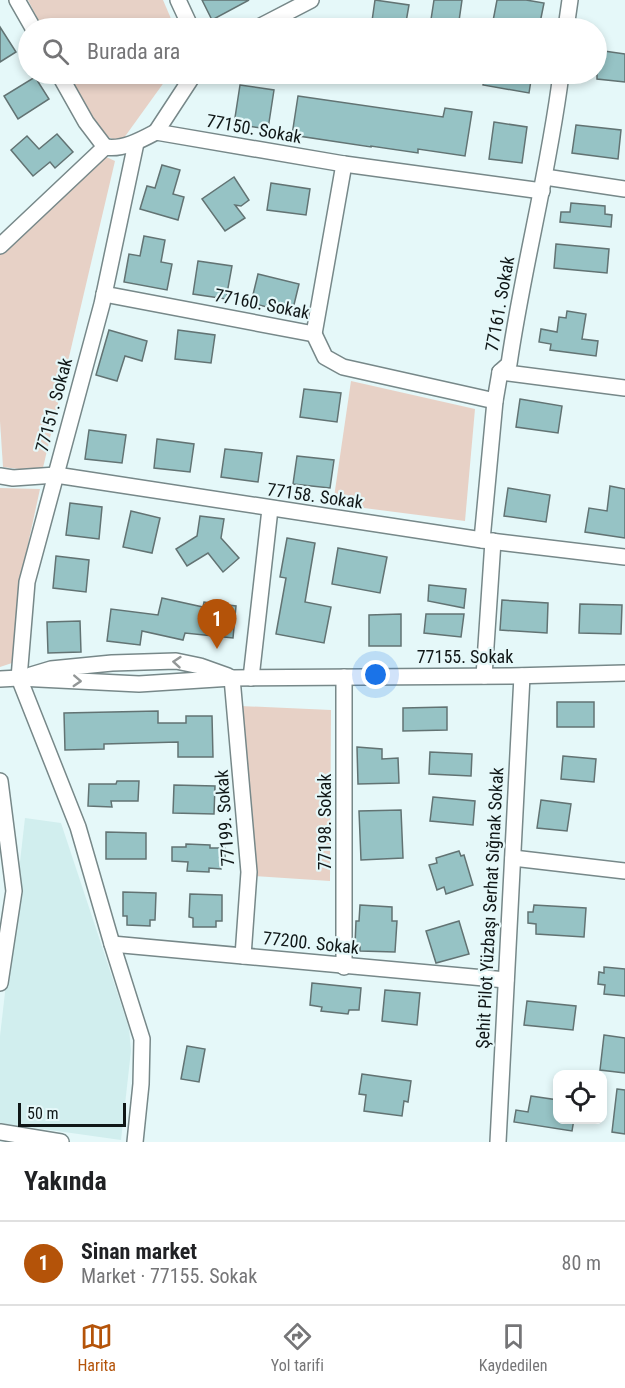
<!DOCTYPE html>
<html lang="tr">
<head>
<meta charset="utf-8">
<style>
  :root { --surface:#fff; --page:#f6f6f6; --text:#202124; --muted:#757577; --line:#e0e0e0; --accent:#b45309 }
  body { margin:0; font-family:"Roboto Condensed",sans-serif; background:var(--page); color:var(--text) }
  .controls { position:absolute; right:18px; bottom:18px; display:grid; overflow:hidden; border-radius:12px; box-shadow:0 3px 9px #0003 }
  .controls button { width:54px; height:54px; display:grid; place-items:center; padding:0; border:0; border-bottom:2px solid var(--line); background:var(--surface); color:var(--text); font:30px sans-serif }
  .scale { position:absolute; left:18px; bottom:15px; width:108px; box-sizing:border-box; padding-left:6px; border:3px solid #101717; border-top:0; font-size:16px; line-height:21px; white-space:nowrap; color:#101717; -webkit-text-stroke:4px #e5f8f9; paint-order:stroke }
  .you { position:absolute; left:376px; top:675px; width:21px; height:21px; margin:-15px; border:4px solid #fff; border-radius:50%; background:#1a73e8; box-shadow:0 0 0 9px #1a73e833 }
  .badge { display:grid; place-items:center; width:39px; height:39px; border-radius:50%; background:var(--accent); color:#fff; font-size:20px; font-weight:700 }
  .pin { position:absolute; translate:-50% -50px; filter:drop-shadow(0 2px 3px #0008) }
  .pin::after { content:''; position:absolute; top:32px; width:21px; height:18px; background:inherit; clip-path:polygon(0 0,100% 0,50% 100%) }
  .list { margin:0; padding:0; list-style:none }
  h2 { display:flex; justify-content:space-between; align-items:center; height:78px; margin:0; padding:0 24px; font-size:26px }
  h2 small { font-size:20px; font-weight:400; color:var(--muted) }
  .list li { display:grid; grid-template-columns:39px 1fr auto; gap:18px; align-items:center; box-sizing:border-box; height:84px; padding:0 24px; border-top:2px solid var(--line) }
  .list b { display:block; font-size:22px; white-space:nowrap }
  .list p { margin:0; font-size:20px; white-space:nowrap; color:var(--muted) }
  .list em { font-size:20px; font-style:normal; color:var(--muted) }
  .icon { flex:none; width:33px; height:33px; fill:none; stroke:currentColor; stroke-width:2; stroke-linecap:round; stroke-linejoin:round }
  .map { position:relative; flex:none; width:625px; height:1142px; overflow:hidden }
  .search { position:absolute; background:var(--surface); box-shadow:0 3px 9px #0003; left:18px; right:18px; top:18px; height:66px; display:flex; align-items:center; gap:15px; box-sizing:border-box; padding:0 21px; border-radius:33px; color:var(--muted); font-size:22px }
  .sheet { height:162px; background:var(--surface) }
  nav { display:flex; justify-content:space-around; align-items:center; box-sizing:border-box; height:84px; border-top:2px solid var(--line); background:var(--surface); font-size:16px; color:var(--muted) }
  nav a { display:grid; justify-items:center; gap:3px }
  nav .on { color:var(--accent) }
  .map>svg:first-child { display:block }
  .built { fill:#d1eeee }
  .green { fill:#e7d1c6 }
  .building { fill:#96c3c5; stroke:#627373; stroke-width:1.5 }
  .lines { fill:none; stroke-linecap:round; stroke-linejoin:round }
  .minor-casing { stroke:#778889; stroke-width:18 }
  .minor { stroke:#fff; stroke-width:15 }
  .oneway { stroke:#939797 }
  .labels { text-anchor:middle; stroke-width:4.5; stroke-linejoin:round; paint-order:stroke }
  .street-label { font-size:18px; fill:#101717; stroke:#e5f8f9 }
</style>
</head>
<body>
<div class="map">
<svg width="625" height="1142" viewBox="0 0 625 1142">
  <rect width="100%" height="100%" fill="#e5f8f9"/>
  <path class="built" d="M 25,818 L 61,823 L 129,1028 L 131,1051 L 121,1140 L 0,1123 L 0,1036 Z"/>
  <g class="green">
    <path d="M 28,0 L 163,0 L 175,28 L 42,28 Z"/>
    <path d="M 65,74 L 170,74 L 121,142 L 95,132 Z"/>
    <path d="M 102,155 L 115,161 L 42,472 L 3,467 L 0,421 L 0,251 Z"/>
    <path d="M 351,381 L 475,409 L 465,521 L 333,504 Z"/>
    <path d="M 0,488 L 40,489 L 20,581 L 12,663 L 0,667 Z"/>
    <path d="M 240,706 L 331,710 L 330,881 L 253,876 Z"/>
  </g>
  <g class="building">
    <path d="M 202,0 L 249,0 L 212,20 Z"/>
    <path d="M 375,0 L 409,5 L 405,28 L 371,28 Z"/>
    <path d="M 434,0 L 462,0 L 458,28 L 430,26 Z"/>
    <path d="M 497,0 L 526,0 L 544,3 L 539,28 L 493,21 Z"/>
    <path d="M 0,27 L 16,52 L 0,62 Z"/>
    <path d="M 597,50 L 625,54 L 625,82 L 597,79 Z"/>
    <path d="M 485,74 L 532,74 L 529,93 L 483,85 Z"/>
    <path d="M 35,77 L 49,99 L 18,119 L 4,96 Z"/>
    <path d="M 240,85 L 274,90 L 268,129 L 234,124 Z"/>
    <path d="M 298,96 L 443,117 L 445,108 L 472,112 L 465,156 L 418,149 L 418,153 L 371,146 L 371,147 L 292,135 Z"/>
    <path d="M 494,122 L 527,127 L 522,163 L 489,159 Z"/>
    <path d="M 576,125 L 621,130 L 618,159 L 572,153 Z"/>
    <path d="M 57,134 L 73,152 L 55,168 L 50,162 L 33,176 L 11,150 L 27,136 L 39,149 Z"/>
    <path d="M 162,165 L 180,170 L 173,194 L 184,197 L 178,220 L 140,209 L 147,186 L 155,188 Z"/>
    <path d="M 234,177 L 249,200 L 241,206 L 235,205 L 245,218 L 225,231 L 202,199 Z"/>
    <path d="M 271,183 L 310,189 L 306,215 L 267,210 Z"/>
    <path d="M 571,203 L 605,206 L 605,214 L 612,215 L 611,227 L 560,222 L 561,212 L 570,212 Z"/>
    <path d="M 144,236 L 165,240 L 161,262 L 172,264 L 167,290 L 124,282 L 129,254 L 140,256 Z"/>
    <path d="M 556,244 L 609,249 L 607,273 L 554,268 Z"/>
    <path d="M 198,261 L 232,266 L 226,299 L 193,294 Z"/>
    <path d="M 258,274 L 299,284 L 292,313 L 251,303 Z"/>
    <path d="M 567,311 L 586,314 L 582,339 L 598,341 L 596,356 L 550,350 L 551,344 L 539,342 L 541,329 L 557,332 L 559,317 L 566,318 Z"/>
    <path d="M 109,330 L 147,341 L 142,361 L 125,356 L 117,381 L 96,375 Z"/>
    <path d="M 178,330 L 215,335 L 211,363 L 175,359 Z"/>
    <path d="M 304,389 L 341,393 L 337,422 L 300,417 Z"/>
    <path d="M 520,399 L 562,406 L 558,433 L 516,427 Z"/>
    <path d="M 89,430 L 126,435 L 122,463 L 85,459 Z"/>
    <path d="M 157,439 L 194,444 L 190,472 L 154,468 Z"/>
    <path d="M 225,449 L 262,453 L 258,482 L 221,477 Z"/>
    <path d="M 297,456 L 334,460 L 330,488 L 293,484 Z"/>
    <path d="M 610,486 L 625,489 L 625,538 L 585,532 L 589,508 L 607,511 Z"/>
    <path d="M 508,488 L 550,495 L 546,522 L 504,516 Z"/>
    <path d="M 70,503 L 102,507 L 99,539 L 66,535 Z"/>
    <path d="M 131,511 L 160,518 L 152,553 L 123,547 Z"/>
    <path d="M 200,516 L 224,519 L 221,538 L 239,558 L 223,572 L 208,553 L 187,566 L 176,549 L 197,536 Z"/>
    <path d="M 287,538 L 315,543 L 305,602 L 331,607 L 324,643 L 276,634 L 286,578 L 280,577 Z"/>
    <path d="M 338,548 L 387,557 L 380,593 L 332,584 Z"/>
    <path d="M 56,556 L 89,560 L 86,592 L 53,588 Z"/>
    <path d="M 429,585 L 466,589 L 464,608 L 428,601 Z"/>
    <path d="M 162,598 L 203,607 L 204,602 L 236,606 L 233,638 L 185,633 L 183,640 L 142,631 L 140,645 L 107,641 L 111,609 L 158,615 Z"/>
    <path d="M 502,600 L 548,603 L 547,633 L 500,630 Z"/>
    <path d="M 580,604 L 622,605 L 621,634 L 579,633 Z"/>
    <path d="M 401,614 L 401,646 L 369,646 L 369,615 Z"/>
    <path d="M 426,614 L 464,614 L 461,637 L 424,633 Z"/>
    <path d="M 80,621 L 81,652 L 48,653 L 47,622 Z"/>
    <rect x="557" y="702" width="37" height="25"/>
    <path d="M 447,707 L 447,730 L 403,731 L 403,708 Z"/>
    <path d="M 158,711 L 158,723 L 186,723 L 186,716 L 212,716 L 213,757 L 178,757 L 178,742 L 104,744 L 104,749 L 65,750 L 64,713 Z"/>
    <path d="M 357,747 L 382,749 L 382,759 L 398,758 L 399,783 L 358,784 Z"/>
    <path d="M 430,752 L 472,754 L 471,776 L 429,774 Z"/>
    <path d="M 563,756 L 596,759 L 594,782 L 561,779 Z"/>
    <path d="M 117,781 L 139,781 L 138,801 L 111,801 L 112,807 L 88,806 L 89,784 L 116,784 Z"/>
    <path d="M 174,785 L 215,786 L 214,814 L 173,813 Z"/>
    <path d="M 433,797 L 475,801 L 473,825 L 430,821 Z"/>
    <path d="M 541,800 L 571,804 L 567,831 L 537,828 Z"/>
    <path d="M 401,810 L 403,858 L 361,860 L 359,811 Z"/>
    <path d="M 106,832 L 146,833 L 146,859 L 106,859 Z"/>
    <path d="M 186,844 L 210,845 L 210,848 L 225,848 L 225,862 L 221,862 L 221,869 L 209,868 L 209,872 L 187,871 L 188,862 L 172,861 L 172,847 L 186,847 Z"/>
    <path d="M 459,851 L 461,856 L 464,855 L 473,885 L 446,894 L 444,887 L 437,890 L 429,865 L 437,863 L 436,858 Z"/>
    <path d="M 123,892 L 156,893 L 155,920 L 150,920 L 150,926 L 127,925 L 127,916 L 123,916 Z"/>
    <path d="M 190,894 L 222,895 L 222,921 L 216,921 L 216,927 L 193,927 L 193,918 L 189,917 Z"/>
    <path d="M 360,905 L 392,907 L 392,921 L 397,921 L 395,952 L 360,951 L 360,945 L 355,945 L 356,921 L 359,921 Z"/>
    <path d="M 534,905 L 586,908 L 584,937 L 536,934 L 536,924 L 528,923 L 528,912 L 533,912 Z"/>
    <path d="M 459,921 L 469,954 L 436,963 L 426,931 Z"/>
    <path d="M 604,967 L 625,969 L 625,996 L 604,994 L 605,985 L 598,984 L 599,972 L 604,973 Z"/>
    <path d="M 312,983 L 361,988 L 359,1010 L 349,1010 L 348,1014 L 321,1011 L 322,1007 L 310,1005 Z"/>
    <path d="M 385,990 L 420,993 L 417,1025 L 382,1021 Z"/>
    <path d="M 527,1001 L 576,1006 L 573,1030 L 524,1025 Z"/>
    <path d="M 604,1035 L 625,1038 L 625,1073 L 600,1070 Z"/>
    <path d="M 187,1046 L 205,1049 L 199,1082 L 181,1079 Z"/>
    <path d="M 362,1074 L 411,1081 L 408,1102 L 404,1101 L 402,1116 L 364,1111 L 366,1095 L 359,1094 Z"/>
    <path d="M 617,1089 L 625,1090 L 625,1134 L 612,1132 Z"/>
    <path d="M 531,1096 L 558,1100 L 558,1119 L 574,1119 L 572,1131 L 514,1122 L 516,1110 L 528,1112 Z"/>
  </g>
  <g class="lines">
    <defs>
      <g id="minor">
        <path d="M 17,0 L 33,28"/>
        <path d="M 178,0 L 191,28"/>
        <path d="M 257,28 L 311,0"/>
        <path d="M 566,28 L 570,0"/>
        <path d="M 59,74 L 86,122 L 105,147"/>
        <path d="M 156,132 L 194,74"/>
        <path d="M 545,177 L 625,189"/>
        <path d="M 0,246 L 105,147 C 123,150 141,140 156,132 L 344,164 L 542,191"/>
        <path d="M 104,294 L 314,334 L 344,164"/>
        <path d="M 314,334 L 325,357 L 343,367 L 495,401"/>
        <path d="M 500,372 L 625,388"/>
        <path d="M 0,476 L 13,478 L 56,475 L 482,540 L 625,557"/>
        <path d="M 482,540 L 495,401 L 500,372 L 509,364 C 523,267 549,171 561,74"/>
        <path d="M 31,675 L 51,669 L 112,663 L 176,661 L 200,666 L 228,676"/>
        <path d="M 484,676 L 493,541"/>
        <path d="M 232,678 L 249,872 L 243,956"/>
        <path d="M 251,678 L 270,509"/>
        <path d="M 0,679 L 19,678 L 139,684 L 232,678 L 511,676 L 625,673"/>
        <path d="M 0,781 L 14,891 L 0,983"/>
        <path d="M 513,858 L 625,871"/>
        <path d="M 112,944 L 506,980"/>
        <path d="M 344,967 L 344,677"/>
        <path d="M 0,1132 L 61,1142"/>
        <path d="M 135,1142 L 141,1084 L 142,1039 L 112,944 L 78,827 L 19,678 L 27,582 L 102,304 L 136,143"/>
        <path d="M 498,1142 L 522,676"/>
      </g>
    </defs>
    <use href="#minor" class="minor-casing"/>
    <use href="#minor" class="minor"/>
  </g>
  <defs><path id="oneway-chevron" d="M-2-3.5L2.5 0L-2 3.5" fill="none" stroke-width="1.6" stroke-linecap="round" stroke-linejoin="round" transform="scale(1.5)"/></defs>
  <g class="oneway">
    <use href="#oneway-chevron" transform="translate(177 662) rotate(-175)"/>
    <use href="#oneway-chevron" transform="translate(77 681) rotate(3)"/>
  </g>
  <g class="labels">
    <g class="street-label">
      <text transform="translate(254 129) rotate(10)" y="6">77150. Sokak</text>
      <text transform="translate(262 304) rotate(11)" y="6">77160. Sokak</text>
      <text transform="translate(500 304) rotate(-80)" y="6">77161. Sokak</text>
      <text transform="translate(54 405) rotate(-75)" y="6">77151. Sokak</text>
      <text transform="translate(315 496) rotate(8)" y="6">77158. Sokak</text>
      <text x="465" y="663">77155. Sokak</text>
      <text transform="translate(225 818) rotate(-94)" y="6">77199. Sokak</text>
      <text transform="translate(325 822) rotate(-90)" y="6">77198. Sokak</text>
      <text transform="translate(490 908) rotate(-87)" y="6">Şehit Pilot Yüzbaşı Serhat Sığnak Sokak</text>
      <text transform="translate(311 943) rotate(6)" y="6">77200. Sokak</text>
    </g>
  </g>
</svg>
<div class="controls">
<button><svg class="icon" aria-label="locate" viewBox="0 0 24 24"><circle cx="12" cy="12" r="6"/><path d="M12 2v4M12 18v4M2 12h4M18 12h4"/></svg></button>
</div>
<div class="scale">50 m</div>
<div class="you"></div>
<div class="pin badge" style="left:217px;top:649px">1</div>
<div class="search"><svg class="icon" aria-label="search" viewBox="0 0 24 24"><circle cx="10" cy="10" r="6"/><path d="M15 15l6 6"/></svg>Burada ara</div>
</div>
<section class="sheet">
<h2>Yakında<small></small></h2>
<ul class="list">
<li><span class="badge">1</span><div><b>Sinan market</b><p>Market · 77155. Sokak</p></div><em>80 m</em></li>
</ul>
</section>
<nav>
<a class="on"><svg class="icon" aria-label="map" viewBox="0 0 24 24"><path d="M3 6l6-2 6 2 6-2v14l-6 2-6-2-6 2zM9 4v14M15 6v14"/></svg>Harita</a>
<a><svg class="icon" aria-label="directions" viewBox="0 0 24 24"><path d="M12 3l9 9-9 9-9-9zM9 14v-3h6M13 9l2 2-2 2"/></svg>Yol tarifi</a>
<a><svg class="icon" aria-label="saved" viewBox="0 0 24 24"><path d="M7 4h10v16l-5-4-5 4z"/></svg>Kaydedilen</a>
</nav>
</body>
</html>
